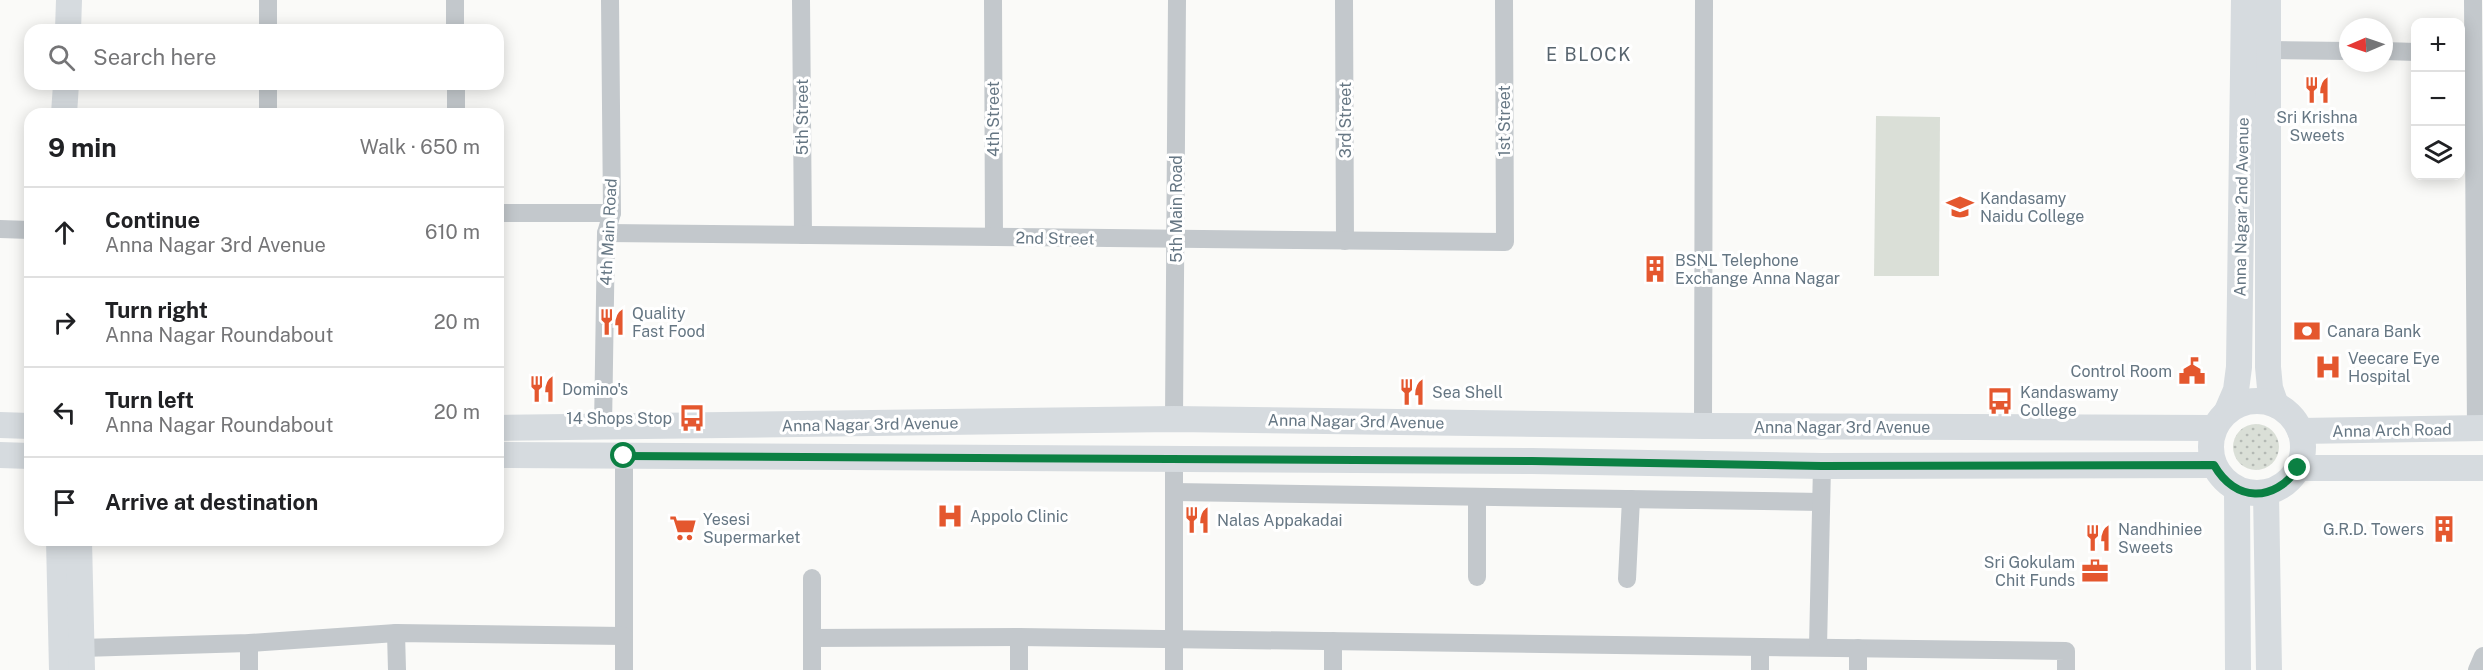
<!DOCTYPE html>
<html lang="en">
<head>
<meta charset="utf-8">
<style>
  :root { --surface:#fff; --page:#f2f2f2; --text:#202124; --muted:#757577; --line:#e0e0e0 }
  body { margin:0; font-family:"Public Sans",sans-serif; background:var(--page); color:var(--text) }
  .controls { position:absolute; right:18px; top:18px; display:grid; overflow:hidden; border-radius:12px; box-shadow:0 3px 15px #0003 }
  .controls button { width:54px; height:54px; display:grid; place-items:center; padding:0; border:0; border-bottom:2px solid var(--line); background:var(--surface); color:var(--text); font:30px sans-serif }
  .compass { position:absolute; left:2339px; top:18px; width:54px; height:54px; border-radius:50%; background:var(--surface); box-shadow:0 3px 15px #0003; rotate:268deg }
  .stop { position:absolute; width:18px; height:18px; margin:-14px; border:4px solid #0b8043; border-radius:50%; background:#fff }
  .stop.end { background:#0b8043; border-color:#fff; box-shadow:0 2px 6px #0008 }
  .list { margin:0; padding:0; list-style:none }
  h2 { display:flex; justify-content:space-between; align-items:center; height:78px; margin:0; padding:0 24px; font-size:26px }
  h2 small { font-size:20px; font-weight:400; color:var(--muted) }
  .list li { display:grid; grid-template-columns:39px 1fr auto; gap:18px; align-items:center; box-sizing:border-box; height:90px; padding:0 24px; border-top:2px solid var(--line) }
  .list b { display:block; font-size:22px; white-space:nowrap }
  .list p { margin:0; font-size:20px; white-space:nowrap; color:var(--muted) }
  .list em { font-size:20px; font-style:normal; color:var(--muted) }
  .icon { flex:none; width:33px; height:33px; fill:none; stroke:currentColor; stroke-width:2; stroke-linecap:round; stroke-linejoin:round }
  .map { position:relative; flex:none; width:2483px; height:670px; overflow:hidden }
  .search { position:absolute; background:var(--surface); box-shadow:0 3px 15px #0003; left:24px; top:24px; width:480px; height:66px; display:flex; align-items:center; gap:15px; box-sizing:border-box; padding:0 21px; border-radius:18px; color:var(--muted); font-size:22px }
  .panel { position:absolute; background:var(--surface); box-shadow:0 3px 15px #0003; left:24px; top:108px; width:480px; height:438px; border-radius:18px }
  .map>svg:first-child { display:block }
  .grass { fill:#dadfd7 }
  .park { fill:url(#park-dots) }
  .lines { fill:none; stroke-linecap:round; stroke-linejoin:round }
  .street { stroke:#c3c8cc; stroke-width:18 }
  .secondary { stroke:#d6dbdf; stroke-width:26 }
  .route { stroke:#0b8043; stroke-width:8 }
  .labels { text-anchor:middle; stroke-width:6; stroke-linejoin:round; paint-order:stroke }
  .street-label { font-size:16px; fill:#657683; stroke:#fff }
  .poi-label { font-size:16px; fill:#657683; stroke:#fff; text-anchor:start }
  .neighbourhood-label { font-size:18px; letter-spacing:1.5px; fill:#57646e; stroke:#fff }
</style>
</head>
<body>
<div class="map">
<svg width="2483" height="670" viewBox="0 0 2483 670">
  <defs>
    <pattern id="park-dots" width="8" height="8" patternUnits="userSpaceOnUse" patternTransform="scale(1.5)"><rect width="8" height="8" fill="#dadfd7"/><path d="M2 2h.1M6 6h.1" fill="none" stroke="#b4b9b4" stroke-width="1.8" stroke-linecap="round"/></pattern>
  </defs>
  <rect width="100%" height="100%" fill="#fafaf8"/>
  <path class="grass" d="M 1876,116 L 1940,117 L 1939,276 L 1874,276 Z"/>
  <circle class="park" cx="2256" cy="447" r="23"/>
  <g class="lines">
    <g class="street">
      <path d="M 268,0 L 268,30"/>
      <path d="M 455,0 L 455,30"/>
      <path d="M 801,0 L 803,235"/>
      <path d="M 993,0 L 994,237"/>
      <path d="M 1344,0 L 1345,241"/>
      <path d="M 2473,0 L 2476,428"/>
      <path d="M 2268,50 L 2348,51"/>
      <path d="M 2384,51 L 2416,52"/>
      <path d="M 268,84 L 268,114"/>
      <path d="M 456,84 L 456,114"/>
      <path d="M 498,213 L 612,213"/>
      <path d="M 0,229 L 30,230"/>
      <path d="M 606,233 L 1505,242 L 1504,0"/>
      <path d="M 1174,419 L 1177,0"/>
      <path d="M 1703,426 L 1704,0"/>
      <path d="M 603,428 L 606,233 L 612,213 L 610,0"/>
      <path d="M 624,456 L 624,670"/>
      <path d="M 1174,492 L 1821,502"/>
      <path d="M 1477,497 L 1477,577"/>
      <path d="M 812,578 L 812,670"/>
      <path d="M 1627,579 L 1631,499"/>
      <path d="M 396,633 L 397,670"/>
      <path d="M 1019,637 L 1019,670"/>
      <path d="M 812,638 L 1019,637 L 2066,651 L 2066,670"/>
      <path d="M 249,643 L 249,670"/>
      <path d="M 1818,647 L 1822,466"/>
      <path d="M 82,648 L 249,643 L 396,633 L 624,636"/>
      <path d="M 1174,670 L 1174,459"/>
      <path d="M 1333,670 L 1333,641"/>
      <path d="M 1760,670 L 1760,648"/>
      <path d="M 1858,670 L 1858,648"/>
      <path d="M 2477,670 L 2483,656"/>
    </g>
    <g class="secondary">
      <path d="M 2268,0 L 2268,367 L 2270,388 L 2276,405"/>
      <path d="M 68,30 L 69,0"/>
      <path d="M 64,114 L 66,84"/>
      <circle cx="2257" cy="447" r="46"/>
      <path d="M 2227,411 L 2236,390 L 2239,367 L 2244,0"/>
      <path d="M 0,425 L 30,426"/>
      <path d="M 498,428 L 1174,419 L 1703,426 L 2214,428"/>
      <path d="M 2300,431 L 2483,428"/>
      <path d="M 0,455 L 30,456"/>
      <path d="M 498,455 L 1532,461 L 1822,466 L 2214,465"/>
      <path d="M 2298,468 L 2483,468"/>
      <path d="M 2237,489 L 2238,670"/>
      <path d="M 2266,493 L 2269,670"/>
      <path d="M 59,540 L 62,670"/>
      <path d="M 79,540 L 82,670"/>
    </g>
  </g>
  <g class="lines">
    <path class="route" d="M 624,456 L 1532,461 L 1822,466 L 2214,465 C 2235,502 2274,503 2298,468"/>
  </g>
  <defs>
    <symbol id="restaurant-bare" viewBox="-9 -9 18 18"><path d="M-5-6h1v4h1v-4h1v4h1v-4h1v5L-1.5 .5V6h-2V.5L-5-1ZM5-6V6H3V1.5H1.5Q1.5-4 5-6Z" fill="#e4572e" stroke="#fff" stroke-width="2.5" paint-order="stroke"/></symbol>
    <symbol id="university-bare" viewBox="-9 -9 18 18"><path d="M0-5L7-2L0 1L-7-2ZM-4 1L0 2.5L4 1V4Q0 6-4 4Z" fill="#e4572e" stroke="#fff" stroke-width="2.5" paint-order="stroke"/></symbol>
    <symbol id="building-bare" viewBox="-9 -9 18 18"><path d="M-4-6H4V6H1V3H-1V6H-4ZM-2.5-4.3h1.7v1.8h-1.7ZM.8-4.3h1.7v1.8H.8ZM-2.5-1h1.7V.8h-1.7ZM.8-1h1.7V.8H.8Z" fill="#e4572e" stroke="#fff" stroke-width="2.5" paint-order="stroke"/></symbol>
    <symbol id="bank-bare" viewBox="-9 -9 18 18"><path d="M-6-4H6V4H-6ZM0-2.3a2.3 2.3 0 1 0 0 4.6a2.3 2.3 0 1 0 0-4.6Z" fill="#e4572e" stroke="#fff" stroke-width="2.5" paint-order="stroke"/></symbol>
    <symbol id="hospital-bare" viewBox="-9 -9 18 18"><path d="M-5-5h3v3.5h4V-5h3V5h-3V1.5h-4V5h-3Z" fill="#e4572e" stroke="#fff" stroke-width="2.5" paint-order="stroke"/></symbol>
    <symbol id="civic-bare" viewBox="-9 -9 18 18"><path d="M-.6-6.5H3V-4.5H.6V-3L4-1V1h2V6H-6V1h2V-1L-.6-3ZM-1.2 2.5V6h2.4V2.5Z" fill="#e4572e" stroke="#fff" stroke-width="2.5" paint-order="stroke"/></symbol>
    <symbol id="bus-bare" viewBox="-9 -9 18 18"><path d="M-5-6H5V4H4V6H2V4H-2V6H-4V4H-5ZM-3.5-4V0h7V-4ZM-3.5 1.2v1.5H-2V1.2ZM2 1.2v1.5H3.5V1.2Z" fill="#e4572e" stroke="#fff" stroke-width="2.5" paint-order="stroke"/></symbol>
    <symbol id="supermarket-bare" viewBox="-9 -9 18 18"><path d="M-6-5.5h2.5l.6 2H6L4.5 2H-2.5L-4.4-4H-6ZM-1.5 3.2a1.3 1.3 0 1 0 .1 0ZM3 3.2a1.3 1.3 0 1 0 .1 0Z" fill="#e4572e" stroke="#fff" stroke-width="2.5" paint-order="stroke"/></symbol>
    <symbol id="office-bare" viewBox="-9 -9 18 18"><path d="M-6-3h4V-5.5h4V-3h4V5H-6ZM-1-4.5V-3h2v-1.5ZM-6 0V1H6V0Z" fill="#e4572e" stroke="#fff" stroke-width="2.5" paint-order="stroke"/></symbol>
  </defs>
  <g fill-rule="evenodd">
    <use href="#restaurant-bare" x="2298" y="71" width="38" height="38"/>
    <use href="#university-bare" x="1941" y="188" width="38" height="38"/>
    <use href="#building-bare" x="1636" y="250" width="38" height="38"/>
    <use href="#restaurant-bare" x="593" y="303" width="38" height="38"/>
    <use href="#bank-bare" x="2288" y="312" width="38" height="38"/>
    <use href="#hospital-bare" x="2309" y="348" width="38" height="38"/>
    <use href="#civic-bare" x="2173" y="352" width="38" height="38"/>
    <use href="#restaurant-bare" x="523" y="370" width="38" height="38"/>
    <use href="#restaurant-bare" x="1393" y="373" width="38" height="38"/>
    <use href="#bus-bare" x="1981" y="382" width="38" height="38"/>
    <use href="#bus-bare" x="673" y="399" width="38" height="38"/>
    <use href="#hospital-bare" x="931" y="497" width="38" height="38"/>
    <use href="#restaurant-bare" x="1178" y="501" width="38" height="38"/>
    <use href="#supermarket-bare" x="664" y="509" width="38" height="38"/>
    <use href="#building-bare" x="2425" y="510" width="38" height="38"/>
    <use href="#restaurant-bare" x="2079" y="519" width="38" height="38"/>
    <use href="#office-bare" x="2076" y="552" width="38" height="38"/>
  </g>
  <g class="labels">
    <g class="street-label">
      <text transform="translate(802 117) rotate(-90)" y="6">5th Street</text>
      <text transform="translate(993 119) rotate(-90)" y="6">4th Street</text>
      <text transform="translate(1345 120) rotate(-90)" y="6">3rd Street</text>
      <text transform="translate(1504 121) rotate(-90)" y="6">1st Street</text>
      <text transform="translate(2241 207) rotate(-89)" y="6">Anna Nagar 2nd Avenue</text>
      <text transform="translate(1176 209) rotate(-90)" y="6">5th Main Road</text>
      <text transform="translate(608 232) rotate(-87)" y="6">4th Main Road</text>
      <text transform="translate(1055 238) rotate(1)" y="6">2nd Street</text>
      <text transform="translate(1356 421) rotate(1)" y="6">Anna Nagar 3rd Avenue</text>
      <text transform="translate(870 424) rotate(-1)" y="6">Anna Nagar 3rd Avenue</text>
      <text x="1842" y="433">Anna Nagar 3rd Avenue</text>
      <text transform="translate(2392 430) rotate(-1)" y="6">Anna Arch Road</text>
    </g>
    <g class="poi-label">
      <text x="2317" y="123" text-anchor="middle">Sri Krishna<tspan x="2317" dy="18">Sweets</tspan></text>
      <text x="1980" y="204">Kandasamy<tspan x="1980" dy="18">Naidu College</tspan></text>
      <text x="1675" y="266">BSNL Telephone<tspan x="1675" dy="18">Exchange Anna Nagar</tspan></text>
      <text x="632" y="319">Quality<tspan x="632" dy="18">Fast Food</tspan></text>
      <text x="2327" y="337">Canara Bank</text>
      <text x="2348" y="364">Veecare Eye<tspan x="2348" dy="18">Hospital</tspan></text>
      <text x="2172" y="377" text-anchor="end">Control Room</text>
      <text x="562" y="395">Domino's</text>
      <text x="1432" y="398">Sea Shell</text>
      <text x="2020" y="398">Kandaswamy<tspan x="2020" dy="18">College</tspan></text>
      <text x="672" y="424" text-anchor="end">14 Shops Stop</text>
      <text x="970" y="522">Appolo Clinic</text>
      <text x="703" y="525">Yesesi<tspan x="703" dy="18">Supermarket</tspan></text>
      <text x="1217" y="526">Nalas Appakadai</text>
      <text x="2118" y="535">Nandhiniee<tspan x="2118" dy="18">Sweets</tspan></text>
      <text x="2424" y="535" text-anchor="end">G.R.D. Towers</text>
      <text x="2075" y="568" text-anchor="end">Sri Gokulam<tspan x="2075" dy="18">Chit Funds</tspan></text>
    </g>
    <g class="neighbourhood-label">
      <text x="1589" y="61">E BLOCK</text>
    </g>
  </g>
</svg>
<div class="controls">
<button>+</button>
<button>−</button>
<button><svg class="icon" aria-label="layers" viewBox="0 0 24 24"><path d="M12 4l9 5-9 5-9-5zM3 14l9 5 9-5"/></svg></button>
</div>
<svg class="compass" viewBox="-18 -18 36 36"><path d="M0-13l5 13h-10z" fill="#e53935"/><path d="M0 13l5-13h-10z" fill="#757577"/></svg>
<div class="stop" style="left:624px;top:456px"></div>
<div class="stop end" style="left:2298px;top:468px"></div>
<div class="search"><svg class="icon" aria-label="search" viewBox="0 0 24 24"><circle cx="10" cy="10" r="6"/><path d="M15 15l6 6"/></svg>Search here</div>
<section class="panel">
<h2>9 min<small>Walk · 650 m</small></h2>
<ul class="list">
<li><svg class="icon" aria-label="ahead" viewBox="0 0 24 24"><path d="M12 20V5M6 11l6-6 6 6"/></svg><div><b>Continue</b><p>Anna Nagar 3rd Avenue</p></div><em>610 m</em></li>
<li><svg class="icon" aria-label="right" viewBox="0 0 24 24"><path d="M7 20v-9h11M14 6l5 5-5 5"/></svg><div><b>Turn right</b><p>Anna Nagar Roundabout</p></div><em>20 m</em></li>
<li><svg class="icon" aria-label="left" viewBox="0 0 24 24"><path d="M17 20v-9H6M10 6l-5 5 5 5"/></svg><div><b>Turn left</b><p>Anna Nagar Roundabout</p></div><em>20 m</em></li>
<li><svg class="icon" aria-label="arrive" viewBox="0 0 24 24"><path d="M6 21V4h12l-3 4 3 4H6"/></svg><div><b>Arrive at destination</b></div></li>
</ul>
</section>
</div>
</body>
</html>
